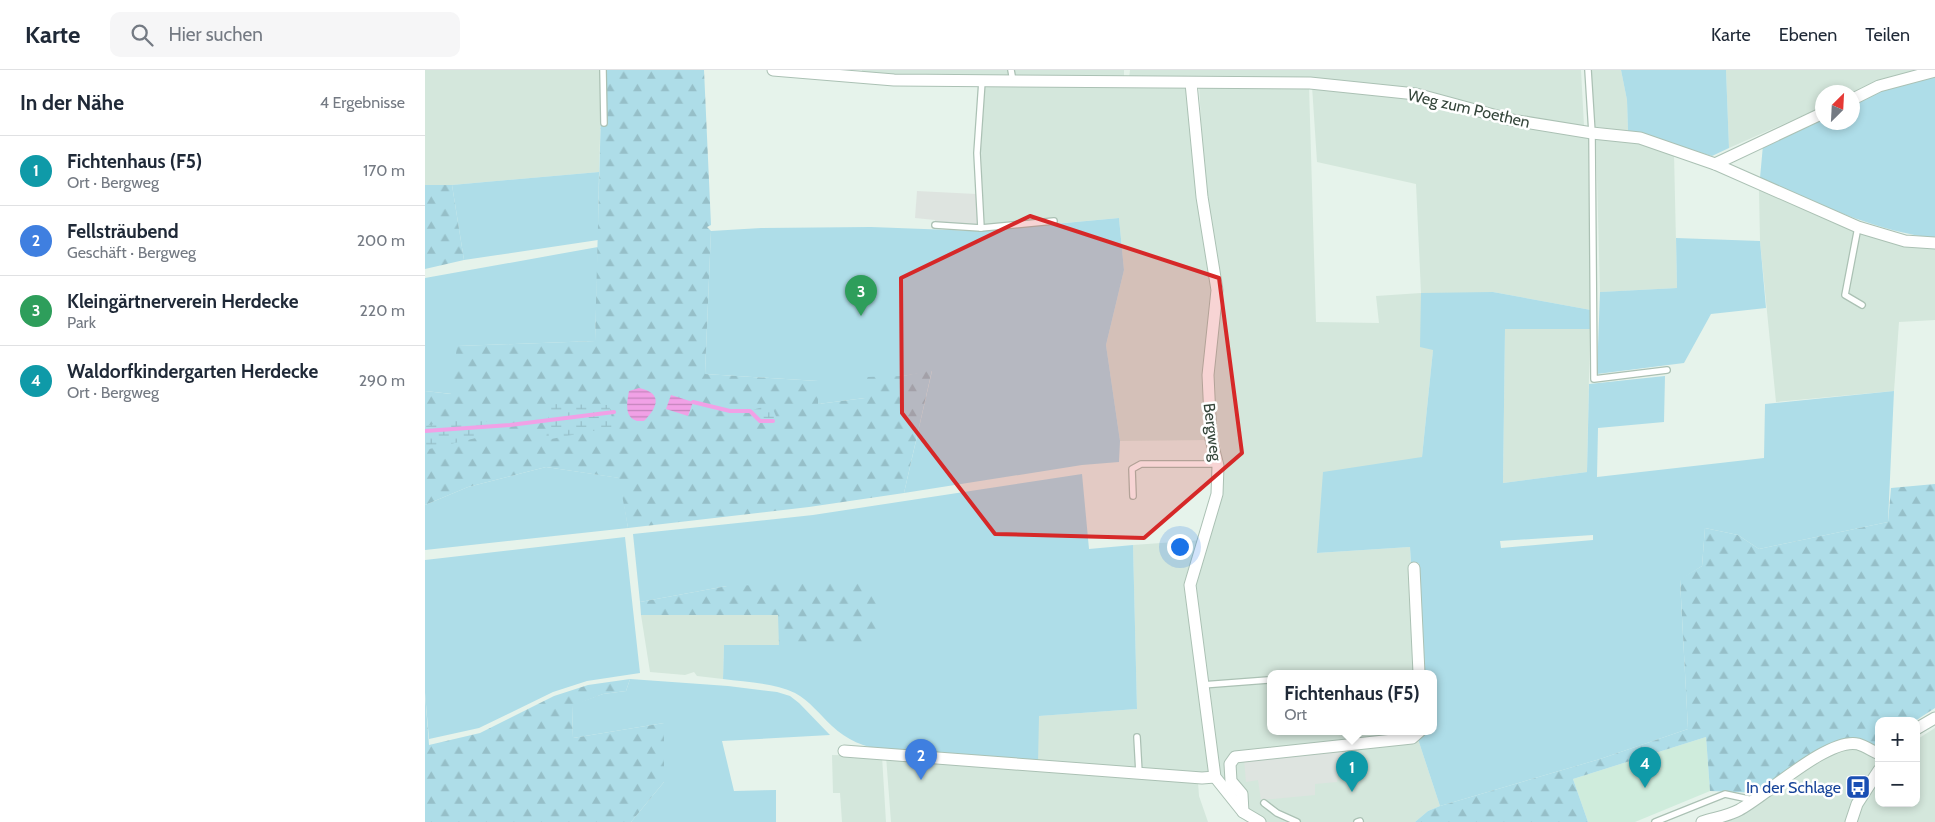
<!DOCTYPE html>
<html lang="de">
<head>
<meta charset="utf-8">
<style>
  :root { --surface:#fff; --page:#f6f6f7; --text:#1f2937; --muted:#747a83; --line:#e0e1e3; --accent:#1a73e8 }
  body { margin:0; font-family:Cabin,sans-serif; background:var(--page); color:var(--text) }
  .controls { position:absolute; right:15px; bottom:15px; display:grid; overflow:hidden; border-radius:10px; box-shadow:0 2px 8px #0003 }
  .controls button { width:45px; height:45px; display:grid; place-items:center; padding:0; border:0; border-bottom:1px solid var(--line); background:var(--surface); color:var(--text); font:25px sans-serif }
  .compass { position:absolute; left:1390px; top:15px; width:45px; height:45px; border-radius:50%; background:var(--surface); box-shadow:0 2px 8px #0003; rotate:24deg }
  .you { position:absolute; left:754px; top:476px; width:18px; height:18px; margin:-12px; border:4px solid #fff; border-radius:50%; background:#1a73e8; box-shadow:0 0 0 8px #1a73e833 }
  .badge { display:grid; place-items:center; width:32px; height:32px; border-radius:50%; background:var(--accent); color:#fff; font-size:16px; font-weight:700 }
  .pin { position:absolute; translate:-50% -41px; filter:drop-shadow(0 1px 2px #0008) }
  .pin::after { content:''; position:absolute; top:26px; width:18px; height:15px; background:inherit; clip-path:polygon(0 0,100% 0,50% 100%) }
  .popup { position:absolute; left:842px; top:600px; width:170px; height:65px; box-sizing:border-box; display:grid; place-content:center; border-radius:10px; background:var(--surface); filter:drop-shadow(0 1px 4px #0005); font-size:16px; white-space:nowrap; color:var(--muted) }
  .popup b { font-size:19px; color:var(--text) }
  .popup::after { content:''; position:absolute; left:50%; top:100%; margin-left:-10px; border:10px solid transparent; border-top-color:var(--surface) }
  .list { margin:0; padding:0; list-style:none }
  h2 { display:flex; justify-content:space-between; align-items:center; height:65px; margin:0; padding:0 20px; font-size:21px }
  h2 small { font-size:16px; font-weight:400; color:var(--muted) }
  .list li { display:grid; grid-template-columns:32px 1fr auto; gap:15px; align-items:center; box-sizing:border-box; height:70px; padding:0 20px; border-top:1px solid var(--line) }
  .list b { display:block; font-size:19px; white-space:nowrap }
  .list p { margin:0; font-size:16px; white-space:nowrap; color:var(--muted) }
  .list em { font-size:16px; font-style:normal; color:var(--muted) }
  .icon { flex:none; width:28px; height:28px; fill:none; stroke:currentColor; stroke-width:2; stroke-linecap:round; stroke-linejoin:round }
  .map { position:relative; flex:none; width:1510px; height:752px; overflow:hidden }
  header { display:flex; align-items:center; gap:30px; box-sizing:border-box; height:70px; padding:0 25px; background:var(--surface); border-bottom:1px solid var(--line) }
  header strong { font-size:24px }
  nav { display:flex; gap:28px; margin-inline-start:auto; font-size:18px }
  .search { width:350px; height:45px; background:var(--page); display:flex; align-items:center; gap:12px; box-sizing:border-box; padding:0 18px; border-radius:10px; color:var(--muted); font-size:19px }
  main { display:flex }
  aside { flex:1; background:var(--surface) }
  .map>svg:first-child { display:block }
  .residential { fill:#d4e7dc }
  .education { fill:#cfecdc }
  .green { fill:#aedde8; fill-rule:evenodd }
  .forest { fill:url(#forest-firs) }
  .wetland { fill:url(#wetland-marsh) }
  .parking { fill:#dee4e0 }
  .water { fill:url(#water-rules) }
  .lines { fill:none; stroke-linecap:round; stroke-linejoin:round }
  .stream { stroke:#f1a1e6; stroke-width:4 }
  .service-casing { stroke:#abc1b4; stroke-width:8 }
  .minor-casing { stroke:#abc1b4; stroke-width:13 }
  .service { stroke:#fff; stroke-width:5.5 }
  .minor { stroke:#fff; stroke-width:11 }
  .marked { fill:#d62828; fill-opacity:0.2; stroke:#d62828; stroke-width:4; stroke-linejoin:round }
  .labels { text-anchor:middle; stroke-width:5; stroke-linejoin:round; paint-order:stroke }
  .street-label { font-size:16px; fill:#35463b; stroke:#fff }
  .transit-label { font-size:16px; fill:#164399; stroke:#fff; text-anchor:end }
</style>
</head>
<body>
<header>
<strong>Karte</strong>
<div class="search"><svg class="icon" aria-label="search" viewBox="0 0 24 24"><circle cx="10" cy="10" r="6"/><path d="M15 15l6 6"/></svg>Hier suchen</div>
<nav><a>Karte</a><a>Ebenen</a><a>Teilen</a></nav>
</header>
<main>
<aside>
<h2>In der Nähe<small>4 Ergebnisse</small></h2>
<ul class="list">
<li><span class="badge" style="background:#0f9aa8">1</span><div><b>Fichtenhaus (F5)</b><p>Ort · Bergweg</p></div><em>170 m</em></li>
<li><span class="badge" style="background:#3f7fe0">2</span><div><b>Fellsträubend</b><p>Geschäft · Bergweg</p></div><em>200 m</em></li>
<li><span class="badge" style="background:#2e9e5b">3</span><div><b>Kleingärtnerverein Herdecke</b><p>Park</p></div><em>220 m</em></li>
<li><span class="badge" style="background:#0f9aa8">4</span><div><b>Waldorfkindergarten Herdecke</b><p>Ort · Bergweg</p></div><em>290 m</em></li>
</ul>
</aside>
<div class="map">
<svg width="1510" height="752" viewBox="0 0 1510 752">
  <defs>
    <pattern id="forest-firs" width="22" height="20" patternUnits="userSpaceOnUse" patternTransform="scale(1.25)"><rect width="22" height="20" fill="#aedde8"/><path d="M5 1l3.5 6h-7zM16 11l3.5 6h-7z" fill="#96bfc8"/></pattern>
    <pattern id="wetland-marsh" width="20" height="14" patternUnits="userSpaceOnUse" patternTransform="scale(1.25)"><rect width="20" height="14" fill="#aedde8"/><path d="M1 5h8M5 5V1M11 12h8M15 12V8" fill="none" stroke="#96bfc8"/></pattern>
    <pattern id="water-rules" width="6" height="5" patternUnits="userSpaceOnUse" patternTransform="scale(1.25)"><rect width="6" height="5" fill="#f1a1e6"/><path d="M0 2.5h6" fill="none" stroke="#c485bc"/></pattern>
  </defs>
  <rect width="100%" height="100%" fill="#e6f3eb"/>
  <g class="residential">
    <path d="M 0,0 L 177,0 L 174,102 L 27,115 L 0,115 Z"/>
    <path d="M 437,0 L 699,0 L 699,6 L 584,9 L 437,3 Z"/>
    <path d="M 705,0 L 1156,0 L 1159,56 L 1088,44 L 992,20 L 704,8 Z"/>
    <path d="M 1161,0 L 1196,0 L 1202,30 L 1203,61 L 1163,56 Z"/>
    <path d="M 1301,0 L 1494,0 L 1428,23 L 1398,22 L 1397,37 L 1304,78 Z"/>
    <path d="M 765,14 L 789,219 L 784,370 L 695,371 L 681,275 L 699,200 L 694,148 L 559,160 L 556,79 L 560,16 Z"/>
    <path d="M 774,15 L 884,16 L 891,252 L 954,253 L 951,226 L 996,223 L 991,114 L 892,92 L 887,16 L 990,26 L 1163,67 L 1166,240 L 1068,222 L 1008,280 L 997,387 L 892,483 L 985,477 L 991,603 L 846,603 L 846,661 L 992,661 L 992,666 L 1015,736 L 1003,741 L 990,752 L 830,752 L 832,744 L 818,735 L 791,698 L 767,516 L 798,396 L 785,306 L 795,221 L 780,125 Z"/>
    <path d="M 1171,68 L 1215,73 L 1249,83 L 1252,218 L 1175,222 Z"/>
    <path d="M 1334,120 L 1428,161 L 1510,177 L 1510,250 L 1474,252 L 1469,321 L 1351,332 L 1335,171 Z"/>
    <path d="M 1080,259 L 1165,259 L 1162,402 L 1078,413 Z"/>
    <path d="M 778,470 L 762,513 L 785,706 L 613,693 L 613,646 L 712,639 L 708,475 Z"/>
    <path d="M 216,545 L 354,545 L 354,576 L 299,575 L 298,609 L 272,606 L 269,602 L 260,605 L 225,602 Z"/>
    <path d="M 1510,658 L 1510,752 L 1286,752 L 1389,691 L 1419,680 L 1432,679 L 1454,692 L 1454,733 L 1491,733 L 1491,670 Z"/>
    <path d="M 407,685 L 457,686 L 461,752 L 417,752 L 415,723 L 408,723 Z"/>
    <path d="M 461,686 L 773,712 L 774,726 L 783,752 L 466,752 Z"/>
  </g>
  <path class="education" d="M 1281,667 L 1285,721 L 1210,752 L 1163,752 L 1148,709 Z"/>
  <g class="green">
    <path d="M 1196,0 L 1301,0 L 1304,78 L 1287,86 L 1203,61 L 1202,30 Z"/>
    <path d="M 1510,5 L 1510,168 C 1448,161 1392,133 1335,108 L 1338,75 L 1397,48 L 1398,52 L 1428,52 L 1428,34 L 1459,20 Z"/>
    <path d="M 174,102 L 173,170 L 39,190 L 27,115 Z"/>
    <path d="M 694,148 L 699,200 L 681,275 L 695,371 L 694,392 L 657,395 L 479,423 L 507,301 L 478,306 L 440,328 L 393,334 L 393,311 L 280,304 L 286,161 L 336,158 L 446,157 L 552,161 Z"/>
    <path d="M 1251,168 L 1335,171 L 1341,238 L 1286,244 L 1259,293 L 1172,304 L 1175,222 L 1252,218 Z"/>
    <path d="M 173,177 L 170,271 L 33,276 L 27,324 L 0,321 L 0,208 Z"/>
    <path d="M 1068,222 L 1166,240 L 1165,259 L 1080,259 L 1078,413 L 1162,402 L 1164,314 L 1240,306 L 1239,352 L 1173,358 L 1172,407 L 1339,388 L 1340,334 L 1469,321 L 1463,452 L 1334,479 L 1313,465 L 1280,458 L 1277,496 L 1255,510 L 1263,659 L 1175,689 L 1015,736 L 992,666 L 998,661 L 1008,661 L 1008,603 L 999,603 L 994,493 L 986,494 L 985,477 L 892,483 L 898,402 L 997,387 L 1008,280 L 995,277 L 996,223 ZM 1168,465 L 1168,470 L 1076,478 L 1075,471 Z"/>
    <path d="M 121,397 L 195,408 L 203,458 L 0,480 L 0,435 L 43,417 Z"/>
    <path d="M 657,404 L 664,479 L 708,475 L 712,639 L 614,646 L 613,693 L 458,680 C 439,677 422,670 407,656 C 395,645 385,631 370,623 C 349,613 321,612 298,609 L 299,575 L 451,575 L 302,516 L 215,532 L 208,464 L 388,445 Z"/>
    <path d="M 200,467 L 215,603 L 162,611 L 128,622 L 54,658 L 4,669 L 0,623 L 0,490 Z"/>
    <path d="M 205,609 L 303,616 L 352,622 L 365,626 L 374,633 L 405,665 L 297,671 L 309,721 L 351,720 L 351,752 L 206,752 L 239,712 L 239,653 L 148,668 L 147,635 L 178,624 L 201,621 Z"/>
  </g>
  <g class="forest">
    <path d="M 177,0 L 279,0 L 286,155 L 282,157 L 286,161 L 280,304 L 393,311 L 393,334 L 440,328 L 442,307 L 478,306 L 507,300 L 479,423 L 384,437 L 203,458 L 194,408 L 121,397 L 43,417 L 0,435 L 0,321 L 26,324 L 32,276 L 170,271 Z"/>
    <path d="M 0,115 L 27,115 L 39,190 L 0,199 Z"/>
    <path d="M 1510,414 L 1510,638 L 1490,651 L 1454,651 L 1454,680 L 1418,674 L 1334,723 L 1285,721 L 1281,667 L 1148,709 L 1163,752 L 990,752 L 1003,741 L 1015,736 L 1175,689 L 1263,659 L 1255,509 L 1277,496 L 1280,458 L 1313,465 L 1334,479 L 1463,452 L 1466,418 Z"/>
    <path d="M 392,513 L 451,513 L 451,575 L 354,576 L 353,545 L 216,545 L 215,532 L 302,516 Z"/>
    <path d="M 205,609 L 201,621 L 178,624 L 147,636 L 148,668 L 239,653 L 239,712 L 206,752 L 0,752 L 0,623 L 4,675 L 55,663 L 129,626 L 163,615 Z"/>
  </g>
  <g class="wetland">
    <path d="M 125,334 L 184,335 L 189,357 L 121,370 Z"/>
    <path d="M 346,334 L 353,351 L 335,351 L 325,341 Z"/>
    <path d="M 31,349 L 68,352 L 71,356 L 51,368 L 0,380 L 0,356 Z"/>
  </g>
  <g class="parking">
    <path d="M 492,121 L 551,124 L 553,156 L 510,154 L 510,150 L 490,148 Z"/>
    <path d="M 918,680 L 923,701 L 913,702 L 912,712 L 890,714 L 890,725 L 836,730 L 833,710 L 821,712 L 819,689 Z"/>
  </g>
  <g class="water">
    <path d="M 214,318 C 238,323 233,337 219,351 L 212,351 C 199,347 202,332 204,321 Z"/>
    <path d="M 246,325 L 268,332 L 263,346 L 241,339 Z"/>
  </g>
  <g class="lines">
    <g class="stream">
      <path d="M 268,332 L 305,341 L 325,341 L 335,351 L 348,351"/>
      <path d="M 0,361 L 85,355 L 189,342"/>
    </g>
    <defs>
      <g id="service">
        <path d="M 178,0 L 179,53"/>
        <path d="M 586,0 L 588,11"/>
        <path d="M 1163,0 L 1167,63 L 1169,309 L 1242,300"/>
        <path d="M 510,155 L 556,158 L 629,151"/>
        <path d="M 1433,157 L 1420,225 L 1437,235"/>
        <path d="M 556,158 L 552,83 L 557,11"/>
        <path d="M 708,426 L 707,399 L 716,394 L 792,394"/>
        <path d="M 777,615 L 843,610"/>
        <path d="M 712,667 L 714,703"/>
        <path d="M 839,733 L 852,743 L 872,752"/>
        <path d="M 932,752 L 935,751"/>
        <path d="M 1230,752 L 1300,724 L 1328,730"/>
      </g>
      <g id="minor">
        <path d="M 348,0 L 469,10 L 885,13 L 991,24 L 1087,50 L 1167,63 L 1215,68 L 1290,94 L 1433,157 L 1480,171 L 1510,173"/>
        <path d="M 766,13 L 777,127 L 792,220 L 783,305 L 786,369 L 793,396 L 792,424 L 765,515 L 790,707 L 818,742 L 835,752"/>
        <path d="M 1428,29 L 1454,16 L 1510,1"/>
        <path d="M 1290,94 L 1398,43"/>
        <path d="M 989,498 L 994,603"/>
        <path d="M 1491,659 L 1510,648"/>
        <path d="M 419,681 L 777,708 L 790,707"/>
        <path d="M 818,742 L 817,724 L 806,711 L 805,694 L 810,687 L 987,668 L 995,661"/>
        <path d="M 1277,752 C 1289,748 1303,746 1314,740 C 1341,726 1403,667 1433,674 C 1440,676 1447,681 1454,684"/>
        <path d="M 1426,752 L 1432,734 L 1454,700"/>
      </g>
    </defs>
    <use href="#service" class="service-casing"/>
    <use href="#minor" class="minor-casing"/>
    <use href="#service" class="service"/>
    <use href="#minor" class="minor"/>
  </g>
  <path class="marked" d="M 605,146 L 794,208 L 817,383 L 719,468 L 570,464 L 477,343 L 476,208 Z"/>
  <defs>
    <symbol id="bus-square" viewBox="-11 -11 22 22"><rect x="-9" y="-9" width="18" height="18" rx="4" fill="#1a4fb4" stroke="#fff"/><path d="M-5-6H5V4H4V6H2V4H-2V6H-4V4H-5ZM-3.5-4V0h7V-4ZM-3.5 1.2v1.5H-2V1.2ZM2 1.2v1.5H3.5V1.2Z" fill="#fff"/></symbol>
  </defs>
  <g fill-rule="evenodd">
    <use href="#bus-square" x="1419" y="703" width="28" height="28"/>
  </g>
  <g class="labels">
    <g class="street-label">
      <text transform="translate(1044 38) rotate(13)" y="6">Weg zum Poethen</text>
      <text transform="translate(788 362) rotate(83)" y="6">Bergweg</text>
    </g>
    <g class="transit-label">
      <text x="1416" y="723">In der Schlage</text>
    </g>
  </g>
</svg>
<div class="controls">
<button>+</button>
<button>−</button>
</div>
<svg class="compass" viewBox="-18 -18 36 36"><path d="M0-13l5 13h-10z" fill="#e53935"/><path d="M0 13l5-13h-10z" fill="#747a83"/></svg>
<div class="you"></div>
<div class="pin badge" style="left:927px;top:722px;background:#0f9aa8">1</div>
<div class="popup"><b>Fichtenhaus (F5)</b>Ort</div>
<div class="pin badge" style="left:496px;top:710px;background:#3f7fe0">2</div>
<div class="pin badge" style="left:436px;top:246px;background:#2e9e5b">3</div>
<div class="pin badge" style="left:1220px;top:718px;background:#0f9aa8">4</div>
</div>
</main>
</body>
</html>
